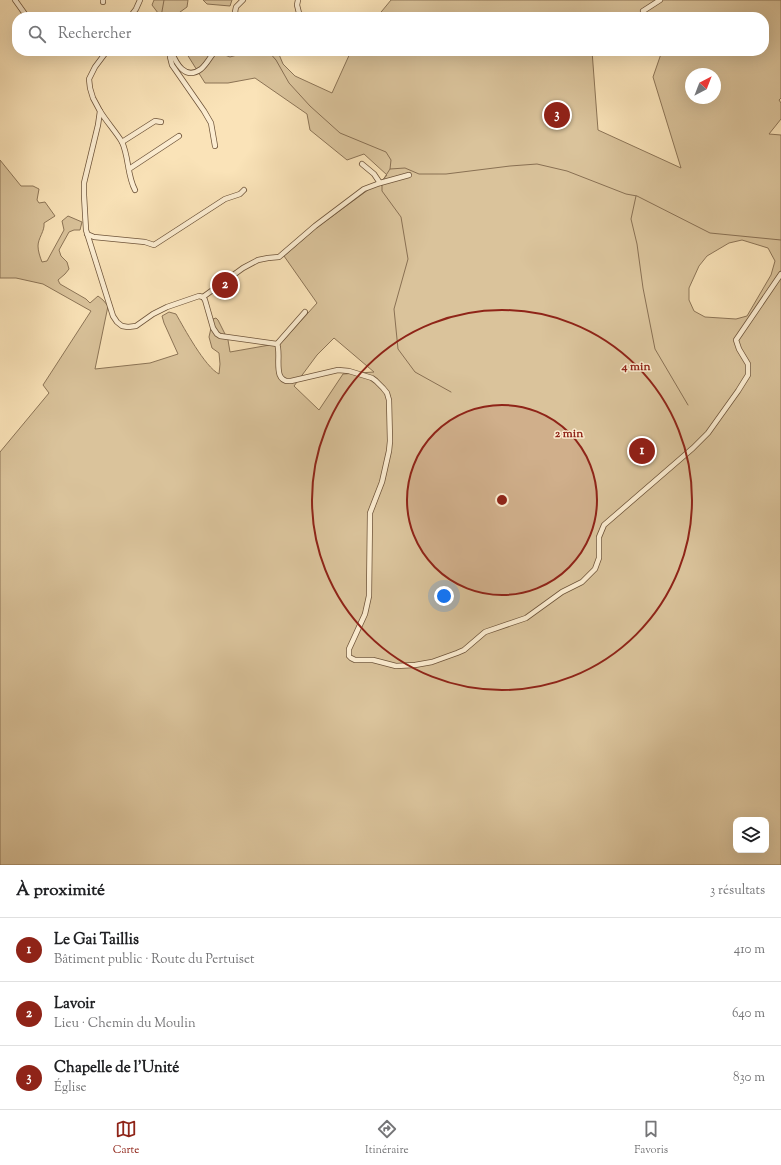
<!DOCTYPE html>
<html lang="fr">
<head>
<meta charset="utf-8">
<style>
  :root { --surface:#fff; --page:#f6f6f6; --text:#202124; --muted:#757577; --line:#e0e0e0; --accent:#8f2418 }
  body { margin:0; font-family:"Sorts Mill Goudy",serif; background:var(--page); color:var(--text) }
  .controls { position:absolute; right:12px; bottom:12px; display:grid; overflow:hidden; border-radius:8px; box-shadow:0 4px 16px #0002 }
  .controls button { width:36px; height:36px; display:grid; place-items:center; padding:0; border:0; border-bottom:1px solid var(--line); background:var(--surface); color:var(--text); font:20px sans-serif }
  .compass { position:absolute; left:685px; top:68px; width:36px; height:36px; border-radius:50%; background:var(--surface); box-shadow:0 4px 16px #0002; rotate:42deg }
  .you { position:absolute; left:444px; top:596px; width:14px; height:14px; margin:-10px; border:3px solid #fff; border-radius:50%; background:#1a73e8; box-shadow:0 0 0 6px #1a73e833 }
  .badge { display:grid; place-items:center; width:26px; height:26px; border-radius:50%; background:var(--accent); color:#fff; font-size:13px; font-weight:700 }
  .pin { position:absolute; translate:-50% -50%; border:2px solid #fff; box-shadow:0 1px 4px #0006 }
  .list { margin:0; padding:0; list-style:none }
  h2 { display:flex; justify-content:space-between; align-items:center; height:52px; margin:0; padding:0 16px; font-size:17px }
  h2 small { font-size:13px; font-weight:400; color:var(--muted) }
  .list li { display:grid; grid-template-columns:26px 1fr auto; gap:12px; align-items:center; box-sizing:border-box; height:64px; padding:0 16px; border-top:1px solid var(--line) }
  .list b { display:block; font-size:15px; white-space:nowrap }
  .list p { margin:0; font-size:13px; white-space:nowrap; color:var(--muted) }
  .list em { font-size:13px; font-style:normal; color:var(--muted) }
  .icon { flex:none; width:22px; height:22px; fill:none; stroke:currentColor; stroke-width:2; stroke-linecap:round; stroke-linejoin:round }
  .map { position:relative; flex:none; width:781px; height:865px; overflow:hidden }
  .search { position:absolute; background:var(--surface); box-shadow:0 4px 16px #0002; left:12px; right:12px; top:12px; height:44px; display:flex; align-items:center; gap:10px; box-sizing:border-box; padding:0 14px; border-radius:16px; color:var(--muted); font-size:15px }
  .sheet { height:244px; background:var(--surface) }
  nav { display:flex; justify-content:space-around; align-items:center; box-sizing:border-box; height:56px; border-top:1px solid var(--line); background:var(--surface); font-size:11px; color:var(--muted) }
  nav a { display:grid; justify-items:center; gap:2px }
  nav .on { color:var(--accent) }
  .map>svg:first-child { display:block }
  .green { fill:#dac39b; stroke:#8c7456; fill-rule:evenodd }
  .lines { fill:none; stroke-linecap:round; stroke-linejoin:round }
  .stream { stroke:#897053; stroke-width:1 }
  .minor-casing { stroke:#6e543a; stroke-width:6 }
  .minor { stroke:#fcedd1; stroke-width:4.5 }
  .ring { fill:none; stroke:#8f2418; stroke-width:2 }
  .centre { fill:#8f2418; stroke:#fcedd1; stroke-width:2 }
  .ring-label { font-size:12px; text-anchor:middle; font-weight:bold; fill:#8f2418; stroke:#fcedd1; stroke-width:3; stroke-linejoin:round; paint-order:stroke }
</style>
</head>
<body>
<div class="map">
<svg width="781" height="865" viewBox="0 0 781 865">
  <rect width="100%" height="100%" fill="#fae3b8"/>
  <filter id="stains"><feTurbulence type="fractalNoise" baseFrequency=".005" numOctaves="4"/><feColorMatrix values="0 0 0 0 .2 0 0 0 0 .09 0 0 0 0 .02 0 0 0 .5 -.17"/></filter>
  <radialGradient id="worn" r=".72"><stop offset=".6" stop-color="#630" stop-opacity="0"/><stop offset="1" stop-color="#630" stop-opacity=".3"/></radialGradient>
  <g class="green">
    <path d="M 154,0 L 188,0 L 187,7 L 176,15 L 177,17 L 161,17 L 152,5 Z"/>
    <path d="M 203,0 L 232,0 L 230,6 L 207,4 Z"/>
    <path d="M 391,0 L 781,0 L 781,98 L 779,100 L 781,103 L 781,119 L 769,134 L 781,135 L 781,865 L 0,865 L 0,452 L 49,393 L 43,385 L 91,311 L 43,284 L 16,278 L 0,278 L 0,160 L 21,186 L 33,186 L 39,189 L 37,200 L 39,203 L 45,202 L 55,216 L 44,223 C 45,231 38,238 38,246 C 38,251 40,257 42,262 L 47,261 L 64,230 L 62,221 L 68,216 L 82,222 L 80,230 L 74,230 L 69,232 L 59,250 L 61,256 L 67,262 L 69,269 L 65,274 L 58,280 L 60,284 L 86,299 L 90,303 L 98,296 L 103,300 L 108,306 L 95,369 L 150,363 L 178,354 L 164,323 L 162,316 L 169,312 L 176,314 C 184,328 205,367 219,374 L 220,364 L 219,353 L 212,348 L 209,337 L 213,319 L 216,318 L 218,320 L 228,340 L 230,352 L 281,343 L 317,303 L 284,256 L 316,228 L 372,187 L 380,183 L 387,175 L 364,154 L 347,160 L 310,130 L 307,114 L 255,78 L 228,83 L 205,83 L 185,51 L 280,51 L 278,52 L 283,64 L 295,76 L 332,93 L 351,51 L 592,51 L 598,130 L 681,168 L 653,77 L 662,51 L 764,51 L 764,17 L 377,17 ZM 691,74 L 715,74 L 715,98 L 691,98 ZM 742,240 L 768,248 L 775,261 L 771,275 L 747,316 L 736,319 L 705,317 L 694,311 L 689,300 L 689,288 L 699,266 L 707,256 L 729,243 ZM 334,338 L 374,372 L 343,374 L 319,410 L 294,386 L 317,355 ZM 736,820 L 766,820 L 766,850 L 736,850 Z"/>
  </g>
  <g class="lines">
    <g class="stream">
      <path d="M 161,17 L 164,0"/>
      <path d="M 268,51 L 276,60 L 289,83 L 310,106 L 340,133 L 386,152 L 391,160 L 390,169 L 405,168 L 419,174 L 446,174 L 510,166 L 537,164 L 567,171 L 626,194 L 637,196 L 710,233 L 781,240"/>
      <path d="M 217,52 L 230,57 L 251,51"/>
      <path d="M 383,180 L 390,169"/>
      <path d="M 382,185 L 382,191 L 401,217 L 408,259 L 394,309 L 398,349 L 415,372 L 451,392"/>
      <path d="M 636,196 L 631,219 L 637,244 L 643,288 L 655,349 L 688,405"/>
    </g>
    <defs>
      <g id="minor">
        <path d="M 15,0 L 25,14"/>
        <path d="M 103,0 L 103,2"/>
        <path d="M 298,0 L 297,5 L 300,17"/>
        <path d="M 643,11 L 660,0"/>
        <path d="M 130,17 L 136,9 L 140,0"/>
        <path d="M 238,17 L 235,12 L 236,7 L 243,0"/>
        <path d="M 107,51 L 95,67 L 89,79 L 90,88 L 93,98 L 100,111 L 98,125 L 84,183 L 84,195 L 86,230 L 113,316 L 117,322 L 122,326 L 128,327 L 136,326 L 153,314 L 167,307 L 199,296 L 203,297 L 205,300 L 213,328 L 217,334 L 220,336 L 277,344 C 282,354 271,383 291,381 L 338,370 L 349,371 L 372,378 L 376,381 L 383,388 L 387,393 L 389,400 L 390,441 L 389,451 L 382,482 L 370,513 L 369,596 L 365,614 L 349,649 L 349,656 L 351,658 L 355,660 L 373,660 L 396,666 L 415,665 L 432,662 L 457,653 L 464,650 L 485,632 L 526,618 L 562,592 L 582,582 L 595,569 L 599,558 L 599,537 L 604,525 L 693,448 L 708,433 L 738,391 L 748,375 L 748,364 L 739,349 L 736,340 L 781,274"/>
        <path d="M 170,51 L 170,57 L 172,65 L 204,111 L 211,123 L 215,146"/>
        <path d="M 171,51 C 176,63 185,81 201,69 C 207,64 210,57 215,51"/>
        <path d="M 100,111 C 106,121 116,132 122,142 C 129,157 127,175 135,190"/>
        <path d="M 122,142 L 155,121 L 161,122"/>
        <path d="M 362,164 L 374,174 L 380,183"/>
        <path d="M 129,169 L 179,136"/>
        <path d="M 87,234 L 94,237 L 145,242 L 154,245 L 225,199 L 240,194 L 244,190"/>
        <path d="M 203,297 L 243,268 L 258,260 L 268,258 L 279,257 L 315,226 L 364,189 L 380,183 L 409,175"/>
        <path d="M 277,344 L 305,312"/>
      </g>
    </defs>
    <use href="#minor" class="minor-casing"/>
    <use href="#minor" class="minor"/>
  </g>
  <circle cx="502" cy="500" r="95" fill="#8f2418" fill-opacity=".12"/>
  <g class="ring">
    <circle cx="502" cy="500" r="95"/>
    <circle cx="502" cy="500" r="190"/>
  </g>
  <circle cx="502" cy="500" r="6" class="centre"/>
  <g class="ring-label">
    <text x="636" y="370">4 min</text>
    <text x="569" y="437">2 min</text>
  </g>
  <rect width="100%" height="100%" filter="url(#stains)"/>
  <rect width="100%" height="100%" fill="url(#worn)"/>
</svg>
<div class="controls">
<button><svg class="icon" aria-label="layers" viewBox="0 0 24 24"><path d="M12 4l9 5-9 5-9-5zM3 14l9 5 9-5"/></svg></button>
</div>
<svg class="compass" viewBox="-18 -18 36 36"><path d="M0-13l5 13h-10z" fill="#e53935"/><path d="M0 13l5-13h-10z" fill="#757577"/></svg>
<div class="you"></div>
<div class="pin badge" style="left:642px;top:451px">1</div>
<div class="pin badge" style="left:225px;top:285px">2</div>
<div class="pin badge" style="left:557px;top:115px">3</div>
<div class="search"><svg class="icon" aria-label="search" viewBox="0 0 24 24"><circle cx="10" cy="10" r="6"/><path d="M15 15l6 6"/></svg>Rechercher</div>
</div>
<section class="sheet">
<h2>À proximité<small>3 résultats</small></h2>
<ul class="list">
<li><span class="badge">1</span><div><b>Le Gai Taillis</b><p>Bâtiment public · Route du Pertuiset</p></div><em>410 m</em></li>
<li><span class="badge">2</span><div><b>Lavoir</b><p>Lieu · Chemin du Moulin</p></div><em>640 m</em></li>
<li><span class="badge">3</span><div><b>Chapelle de l'Unité</b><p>Église</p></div><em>830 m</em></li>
</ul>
</section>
<nav>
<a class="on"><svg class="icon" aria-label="map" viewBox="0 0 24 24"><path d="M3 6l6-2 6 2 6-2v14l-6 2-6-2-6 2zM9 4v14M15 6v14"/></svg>Carte</a>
<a><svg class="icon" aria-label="directions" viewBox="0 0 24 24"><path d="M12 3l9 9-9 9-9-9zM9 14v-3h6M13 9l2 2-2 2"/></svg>Itinéraire</a>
<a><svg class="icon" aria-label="saved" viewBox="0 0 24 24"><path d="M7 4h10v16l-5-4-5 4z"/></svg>Favoris</a>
</nav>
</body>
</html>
